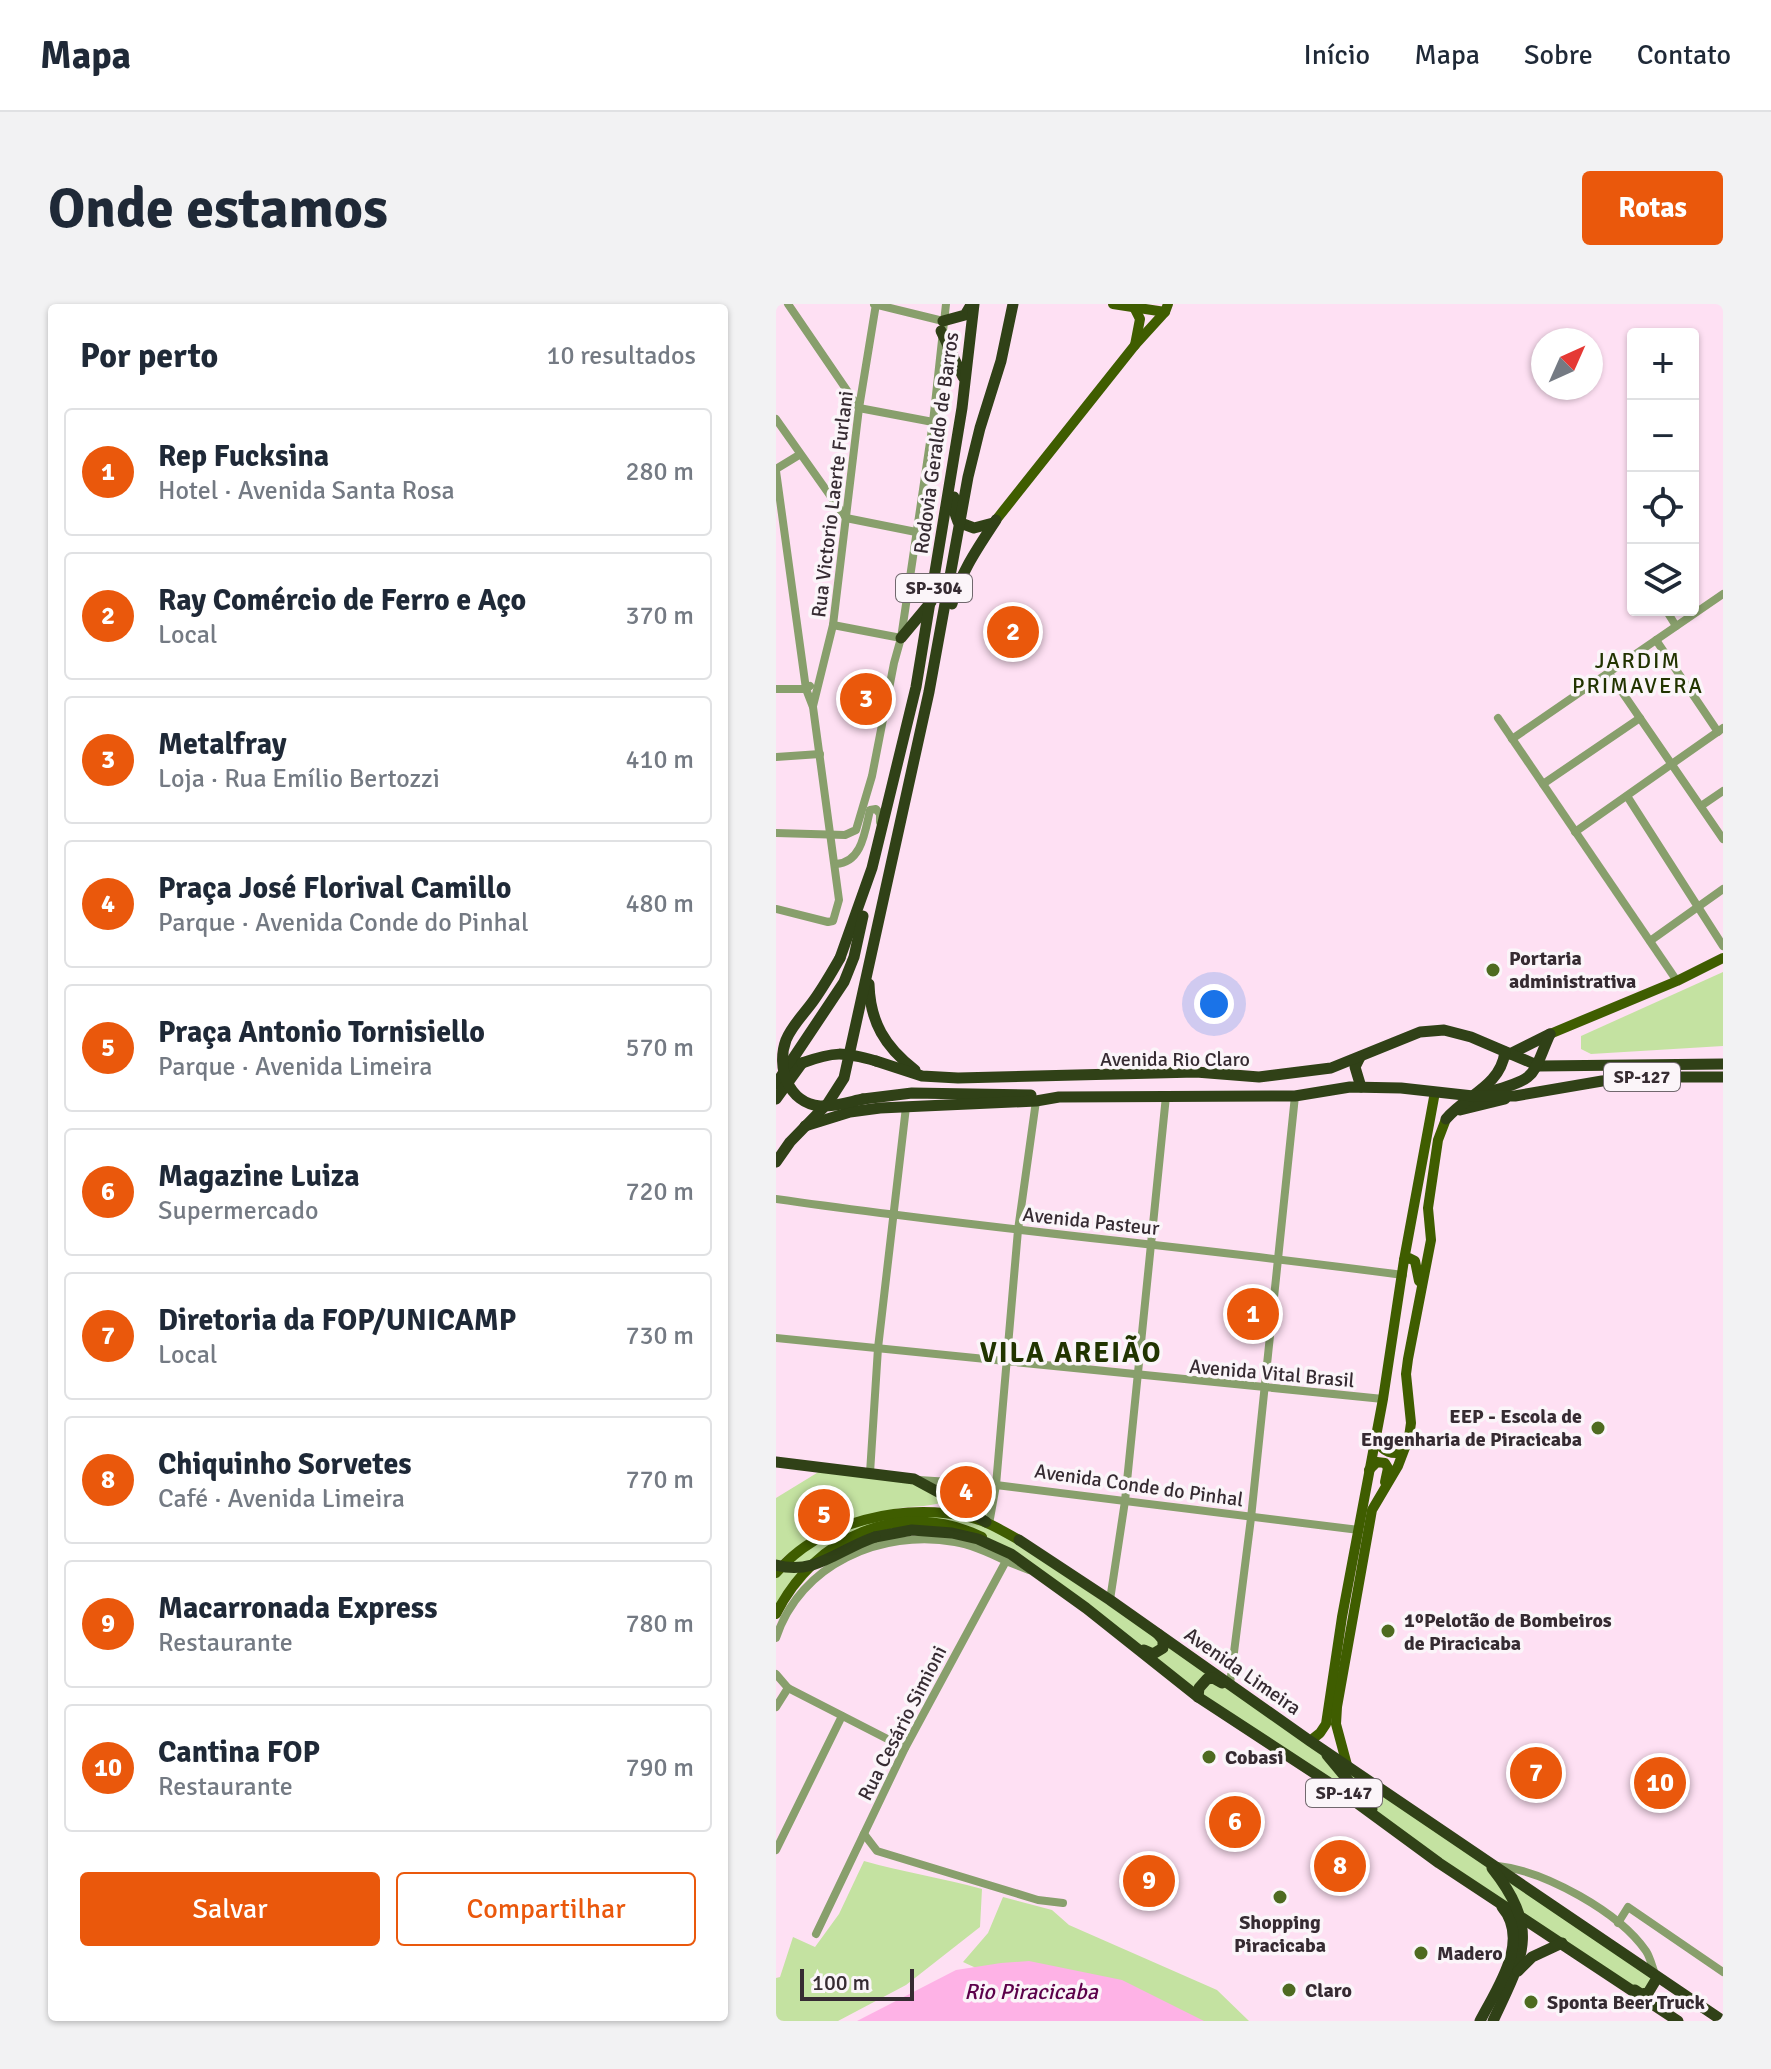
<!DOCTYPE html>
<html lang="pt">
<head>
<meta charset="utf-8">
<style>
  :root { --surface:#fff; --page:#f2f2f3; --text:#1f2937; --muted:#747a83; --line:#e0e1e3; --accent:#ea580c }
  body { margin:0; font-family:Signika,sans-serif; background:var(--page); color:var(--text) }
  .controls { position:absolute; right:24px; top:24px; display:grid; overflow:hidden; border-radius:8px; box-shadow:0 2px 6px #0004 }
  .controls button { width:72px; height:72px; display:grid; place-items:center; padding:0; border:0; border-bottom:2px solid var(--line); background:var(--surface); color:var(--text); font:40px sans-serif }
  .compass { position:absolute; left:755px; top:24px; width:72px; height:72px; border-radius:50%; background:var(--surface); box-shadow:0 2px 6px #0004; rotate:45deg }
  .scale { position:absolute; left:24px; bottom:20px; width:114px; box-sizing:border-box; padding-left:8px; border:4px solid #362b32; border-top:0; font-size:22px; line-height:28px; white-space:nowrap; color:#362b32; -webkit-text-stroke:6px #fbf5f9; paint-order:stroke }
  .you { position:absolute; left:438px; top:700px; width:28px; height:28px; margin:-20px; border:6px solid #fff; border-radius:50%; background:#1a73e8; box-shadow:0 0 0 12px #1a73e833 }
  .badge { display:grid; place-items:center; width:52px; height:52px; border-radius:50%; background:var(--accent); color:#fff; font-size:26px; font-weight:700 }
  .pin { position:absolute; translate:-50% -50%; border:4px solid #fff; box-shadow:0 2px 8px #0006 }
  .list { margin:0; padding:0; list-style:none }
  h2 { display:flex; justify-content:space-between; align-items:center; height:104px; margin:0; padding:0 32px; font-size:34px }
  h2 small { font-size:26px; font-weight:400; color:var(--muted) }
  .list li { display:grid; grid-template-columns:52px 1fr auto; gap:24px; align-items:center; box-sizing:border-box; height:128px; margin:0 16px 16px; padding:0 16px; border:2px solid var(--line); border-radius:8px }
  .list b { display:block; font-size:30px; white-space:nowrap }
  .list p { margin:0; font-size:26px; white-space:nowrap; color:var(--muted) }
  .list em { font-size:26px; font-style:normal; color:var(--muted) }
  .actions { display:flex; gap:16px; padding:24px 32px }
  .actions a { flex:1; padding:18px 0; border:2px solid var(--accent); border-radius:8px; text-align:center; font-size:28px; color:var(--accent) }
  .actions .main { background:var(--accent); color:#fff }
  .icon { flex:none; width:44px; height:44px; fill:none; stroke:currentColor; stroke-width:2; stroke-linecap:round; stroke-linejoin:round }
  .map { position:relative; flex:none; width:947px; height:1717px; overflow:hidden; border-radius:8px }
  header { display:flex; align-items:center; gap:48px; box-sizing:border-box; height:112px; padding:0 40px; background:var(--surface); border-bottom:2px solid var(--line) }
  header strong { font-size:38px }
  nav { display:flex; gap:44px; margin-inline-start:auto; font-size:28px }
  .intro { display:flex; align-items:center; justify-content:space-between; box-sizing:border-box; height:192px; padding:0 48px }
  h1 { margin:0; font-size:56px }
  .button { padding:20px 36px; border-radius:8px; background:var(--accent); color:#fff; font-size:28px; font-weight:700 }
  main { display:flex; gap:48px; padding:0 48px }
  aside { flex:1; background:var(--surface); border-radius:8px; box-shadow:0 2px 6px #0004 }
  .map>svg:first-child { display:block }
  .green { fill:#c4e2a1 }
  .water { fill:#feb2e6 }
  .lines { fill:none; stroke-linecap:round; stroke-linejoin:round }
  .minor { stroke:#889f6c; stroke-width:8 }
  .major { stroke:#3f5d00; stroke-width:10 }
  .highway { stroke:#304117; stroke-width:11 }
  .highway-bridge { stroke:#304117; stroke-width:11 }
  .poi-dot { fill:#4e6b20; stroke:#fbf5f9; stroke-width:3 }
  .labels { text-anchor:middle; stroke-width:7; stroke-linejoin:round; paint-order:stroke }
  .shield { fill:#fbf5f9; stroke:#71686e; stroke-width:2 }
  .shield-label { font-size:18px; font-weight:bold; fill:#362b32 }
  .street-label { font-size:20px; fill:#362b32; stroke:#fbf5f9 }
  .poi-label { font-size:20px; font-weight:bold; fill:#362b32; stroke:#fbf5f9; text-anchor:start }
  .neighbourhood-label { font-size:22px; letter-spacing:2px; fill:#213400; stroke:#fbf5f9 }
  .water-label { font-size:22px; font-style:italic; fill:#5c014a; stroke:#fbf5f9 }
  .district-label { font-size:28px; font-weight:bold; letter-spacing:2px; fill:#213400; stroke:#fbf5f9 }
</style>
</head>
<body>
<header>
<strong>Mapa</strong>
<nav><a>Início</a><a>Mapa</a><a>Sobre</a><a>Contato</a></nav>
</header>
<div class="intro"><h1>Onde estamos</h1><a class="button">Rotas</a></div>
<main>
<aside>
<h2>Por perto<small>10 resultados</small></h2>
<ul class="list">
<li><span class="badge">1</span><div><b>Rep Fucksina</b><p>Hotel · Avenida Santa Rosa</p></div><em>280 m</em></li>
<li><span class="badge">2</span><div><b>Ray Comércio de Ferro e Aço</b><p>Local</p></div><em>370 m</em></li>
<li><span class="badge">3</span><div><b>Metalfray</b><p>Loja · Rua Emílio Bertozzi</p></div><em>410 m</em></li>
<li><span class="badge">4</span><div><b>Praça José Florival Camillo</b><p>Parque · Avenida Conde do Pinhal</p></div><em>480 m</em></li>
<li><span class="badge">5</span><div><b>Praça Antonio Tornisiello</b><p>Parque · Avenida Limeira</p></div><em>570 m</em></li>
<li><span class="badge">6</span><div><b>Magazine Luiza</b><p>Supermercado</p></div><em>720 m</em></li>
<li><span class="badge">7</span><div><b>Diretoria da FOP/UNICAMP</b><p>Local</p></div><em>730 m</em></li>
<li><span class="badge">8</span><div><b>Chiquinho Sorvetes</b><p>Café · Avenida Limeira</p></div><em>770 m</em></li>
<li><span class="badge">9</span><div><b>Macarronada Express</b><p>Restaurante</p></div><em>780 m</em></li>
<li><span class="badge">10</span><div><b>Cantina FOP</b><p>Restaurante</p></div><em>790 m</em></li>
</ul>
<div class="actions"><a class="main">Salvar</a><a>Compartilhar</a></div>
</aside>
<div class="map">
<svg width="947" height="1717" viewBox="0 0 947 1717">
  <rect width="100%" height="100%" fill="#fee0f3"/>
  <g class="green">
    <path d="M 947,668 L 947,742 L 815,750 L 805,745 L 805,732 Z"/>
    <path d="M 49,1164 L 220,1181 L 211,1213 L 175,1195 C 157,1204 139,1201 119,1205 C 76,1214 32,1228 0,1261 L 0,1194 Z"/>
    <path d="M 132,1209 L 210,1218 L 881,1674 L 865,1690 L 422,1393 L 310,1304 L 186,1224 L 58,1242 L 0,1310 L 0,1269 L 52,1230 Z"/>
    <path d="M 88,1557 C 127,1568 166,1574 206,1585 L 204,1623 L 130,1681 L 62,1717 L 0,1717 L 0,1674 L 4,1673 L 17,1633 L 39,1643 L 63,1610 Z"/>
    <path d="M 227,1593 L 276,1606 L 293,1621 L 441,1686 L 473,1717 L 315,1717 L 187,1658 L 212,1629 Z"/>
  </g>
  <path class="water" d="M 253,1657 L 346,1676 L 428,1717 L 81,1717 L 180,1666 L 225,1659 Z"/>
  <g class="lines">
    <g class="minor">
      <path d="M 12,0 L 83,104 L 157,118"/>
      <path d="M 98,0 L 167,17"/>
      <path d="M 0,115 L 70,214 L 140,228"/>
      <path d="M 0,165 L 23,151"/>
      <path d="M 0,167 L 30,385 L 37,403 L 63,596 L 57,617 L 52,618 L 0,605"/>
      <path d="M 890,306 L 900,322"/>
      <path d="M 57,321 L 125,334"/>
      <path d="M 880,336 L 942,428"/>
      <path d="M 833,369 L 947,535"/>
      <path d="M 0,385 L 30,385 L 34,382"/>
      <path d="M 37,402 L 57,321 L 83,104 L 100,0"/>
      <path d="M 722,414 L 901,677"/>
      <path d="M 736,435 L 947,290"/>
      <path d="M 0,453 L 44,450"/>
      <path d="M 767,480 L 864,414"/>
      <path d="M 851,492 L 947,642"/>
      <path d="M 925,502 L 947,487"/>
      <path d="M 799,528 L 947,424"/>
      <path d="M 0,529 L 69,531 L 80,526 L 96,472 L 118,359 L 125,334 L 157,118 L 170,0"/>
      <path d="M 60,560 C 86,559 89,527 94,506 L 100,505 L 104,510 L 104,518"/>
      <path d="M 874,637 L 947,585"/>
      <path d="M 0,895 C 208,925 418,943 627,971"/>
      <path d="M 0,1034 L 607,1095"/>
      <path d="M 94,1169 L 102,1044 L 130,803"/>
      <path d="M 143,1176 L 220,1181 L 583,1226"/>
      <path d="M 213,1220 L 220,1181 L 242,926 L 260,797"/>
      <path d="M 334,1296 L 349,1197 L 390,792"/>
      <path d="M 0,1334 C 24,1260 105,1225 179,1238 C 197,1241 214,1249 230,1257"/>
      <path d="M 0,1370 L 12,1384 L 129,1444"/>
      <path d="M 454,1380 L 475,1214 L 519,792"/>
      <path d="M 0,1403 L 12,1384"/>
      <path d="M 88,1530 L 101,1547 L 262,1596 L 287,1599"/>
      <path d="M 0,1546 L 66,1412"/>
      <path d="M 722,1562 C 769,1567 843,1608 870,1647 C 874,1653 876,1662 879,1670"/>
      <path d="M 842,1619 L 852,1603 L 947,1668"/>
      <path d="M 40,1630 L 129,1444 L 230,1257 L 253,1266"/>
    </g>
    <g class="major">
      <path d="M 337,0 L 389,8"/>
      <path d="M 359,41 L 364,15 L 359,5"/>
      <path d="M 220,216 L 359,41 L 389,8 L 392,0"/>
      <path d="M 774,730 L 901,677 L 947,654"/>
      <path d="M 628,956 L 633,954 L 639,957 L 643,977"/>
      <path d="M 599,1131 C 603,1142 608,1149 620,1149 L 627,1143"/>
      <path d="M 593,1166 L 601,1158 L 609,1159 L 612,1164 L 609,1178"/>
      <path d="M 0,1269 C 45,1216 127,1199 193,1213 C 211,1217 227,1227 243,1236"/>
      <path d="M 0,1310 C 39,1232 125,1194 206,1233"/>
      <path d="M 534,1437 L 544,1429 L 550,1420 L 566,1313 L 607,1095 L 628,956 L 659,788"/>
      <path d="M 571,1461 L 560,1420 L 561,1403 L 596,1206 L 622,1162 L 633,1133 L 635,1119 L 630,1070 L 632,1055 L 655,936 L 652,904 L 662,836 L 670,815"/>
    </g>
    <g class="highway">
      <path d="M 167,17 L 189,11 L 195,1"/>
      <path d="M 165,27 L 187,73"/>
      <path d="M 178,193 L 177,204 L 182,218 L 198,224 L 217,219"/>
      <path d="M 176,300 C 184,269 203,242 220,216"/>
      <path d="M 125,334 L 155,298"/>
      <path d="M 64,654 L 96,564 L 140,383 L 186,104 L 198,0"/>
      <path d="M 93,680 C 94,718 109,743 139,766"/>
      <path d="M 734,750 L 774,730"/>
      <path d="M 584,753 L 579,763 L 585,783"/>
      <path d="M 100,757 L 146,772 L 182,774 L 420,768 L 483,773 L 555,764 L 644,728 L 668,726 L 695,733 L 763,762 L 947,760"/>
      <path d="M 0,780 L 68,678 L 78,653 L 87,612"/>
      <path d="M 713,788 C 763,774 755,773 774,730"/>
      <path d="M 0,795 L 26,759"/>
      <path d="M 87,795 L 136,789 L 255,791"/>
      <path d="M 684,806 L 729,795"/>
      <path d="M 670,815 C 690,791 724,783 729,748"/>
      <path d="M 29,822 L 74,808 L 104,804 L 260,797 L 283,793 L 519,792 L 574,783 L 625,784 L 697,792 L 739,792 L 826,777 L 870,773 L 947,773"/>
      <path d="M 0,858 L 14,838 L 52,799 L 68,774 L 153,388 L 192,173 L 204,124 L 225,57 L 237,0"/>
      <path d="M 0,1158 L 138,1175 L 175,1195 L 210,1218"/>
      <path d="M 99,1233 L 136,1226 L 176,1229 L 202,1235 L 235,1250 L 310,1304 L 422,1393 L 558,1482 L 663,1559 L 902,1717"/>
      <path d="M 243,1236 L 334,1296 L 534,1437 L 947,1717"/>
      <path d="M 368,1346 L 377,1350 L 387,1344 L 387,1336 L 382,1330"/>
      <path d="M 422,1393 L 423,1384 L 431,1375 L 437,1374 L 446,1379"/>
      <path d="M 551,1451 L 596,1505"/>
      <path d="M 716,1564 C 765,1626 747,1653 717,1717"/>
      <path d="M 742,1667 L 756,1653 L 786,1639"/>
      <path d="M 859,1686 L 865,1690 L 872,1689 L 881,1674"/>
      <path d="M 704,1717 C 721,1684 755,1637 726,1603"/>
    </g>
    <g class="highway-bridge">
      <path d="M 64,654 C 56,668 48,682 38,696 C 29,709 16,721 10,736 C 0,763 12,799 44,802 C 58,803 73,798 87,795"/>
      <path d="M 26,759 C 59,747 67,748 100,757"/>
      <path d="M 0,1261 C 39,1272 63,1245 99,1233"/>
    </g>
  </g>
  <g class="poi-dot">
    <circle cx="717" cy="666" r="8"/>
    <circle cx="822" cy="1124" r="8"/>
    <circle cx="612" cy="1327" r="8"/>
    <circle cx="433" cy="1453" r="8"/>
    <circle cx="504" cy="1593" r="8"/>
    <circle cx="645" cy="1649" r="8"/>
    <circle cx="513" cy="1686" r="8"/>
    <circle cx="755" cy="1698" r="8"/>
  </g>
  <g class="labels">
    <g class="shield">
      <rect x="120" y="270" width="76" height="28" rx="6"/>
      <rect x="828" y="759" width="76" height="28" rx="6"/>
      <rect x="530" y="1475" width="76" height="28" rx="6"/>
    </g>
    <g class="shield-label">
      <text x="158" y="290">SP-304</text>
      <text x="866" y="779">SP-127</text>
      <text x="568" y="1495">SP-147</text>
    </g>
    <g class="street-label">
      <text transform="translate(160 139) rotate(-82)" y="7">Rodovia Geraldo de Barros</text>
      <text transform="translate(56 200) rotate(-83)" y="7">Rua Victorio Laerte Furlani</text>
      <text x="399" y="762">Avenida Rio Claro</text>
      <text transform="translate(315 917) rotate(6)" y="7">Avenida Pasteur</text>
      <text transform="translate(496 1069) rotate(5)" y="7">Avenida Vital Brasil</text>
      <text transform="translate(363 1181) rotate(8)" y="7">Avenida Conde do Pinhal</text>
      <text transform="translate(467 1367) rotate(35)" y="7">Avenida Limeira</text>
      <text transform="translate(126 1419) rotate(-63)" y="7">Rua Cesário Simioni</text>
    </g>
    <g class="poi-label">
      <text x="733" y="661">Portaria<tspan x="733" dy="23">administrativa</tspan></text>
      <text x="806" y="1119" text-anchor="end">EEP - Escola de<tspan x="806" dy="23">Engenharia de Piracicaba</tspan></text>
      <text x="628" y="1323">1ºPelotão de Bombeiros<tspan x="628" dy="23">de Piracicaba</tspan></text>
      <text x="449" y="1460">Cobasi</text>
      <text x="504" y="1625" text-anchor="middle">Shopping<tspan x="504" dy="23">Piracicaba</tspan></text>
      <text x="661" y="1656">Madero</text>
      <text x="529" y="1693">Claro</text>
      <text x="771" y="1705">Sponta Beer Truck</text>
    </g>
    <g class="neighbourhood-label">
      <text x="862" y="364">JARDIM<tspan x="862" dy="25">PRIMAVERA</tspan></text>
    </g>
    <g class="water-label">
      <text x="255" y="1695">Rio Piracicaba</text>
    </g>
    <g class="district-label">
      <text x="295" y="1058">VILA AREIÃO</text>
    </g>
  </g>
</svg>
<div class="controls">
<button>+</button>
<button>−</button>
<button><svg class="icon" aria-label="locate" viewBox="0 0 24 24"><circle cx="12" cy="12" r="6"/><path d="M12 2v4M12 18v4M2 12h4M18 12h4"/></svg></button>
<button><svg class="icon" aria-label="layers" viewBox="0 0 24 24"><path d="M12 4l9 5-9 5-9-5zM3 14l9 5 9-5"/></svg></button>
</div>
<svg class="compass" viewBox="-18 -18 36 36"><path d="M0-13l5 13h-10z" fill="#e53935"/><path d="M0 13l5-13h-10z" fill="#747a83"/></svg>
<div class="scale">100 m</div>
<div class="you"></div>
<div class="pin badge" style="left:477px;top:1010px">1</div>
<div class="pin badge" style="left:237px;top:328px">2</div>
<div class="pin badge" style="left:90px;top:395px">3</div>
<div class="pin badge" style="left:190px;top:1188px">4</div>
<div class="pin badge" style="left:48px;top:1211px">5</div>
<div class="pin badge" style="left:459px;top:1518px">6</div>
<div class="pin badge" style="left:760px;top:1469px">7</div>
<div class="pin badge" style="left:564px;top:1562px">8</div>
<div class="pin badge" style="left:373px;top:1577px">9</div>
<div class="pin badge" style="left:884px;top:1479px">10</div>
</div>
</main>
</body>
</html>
